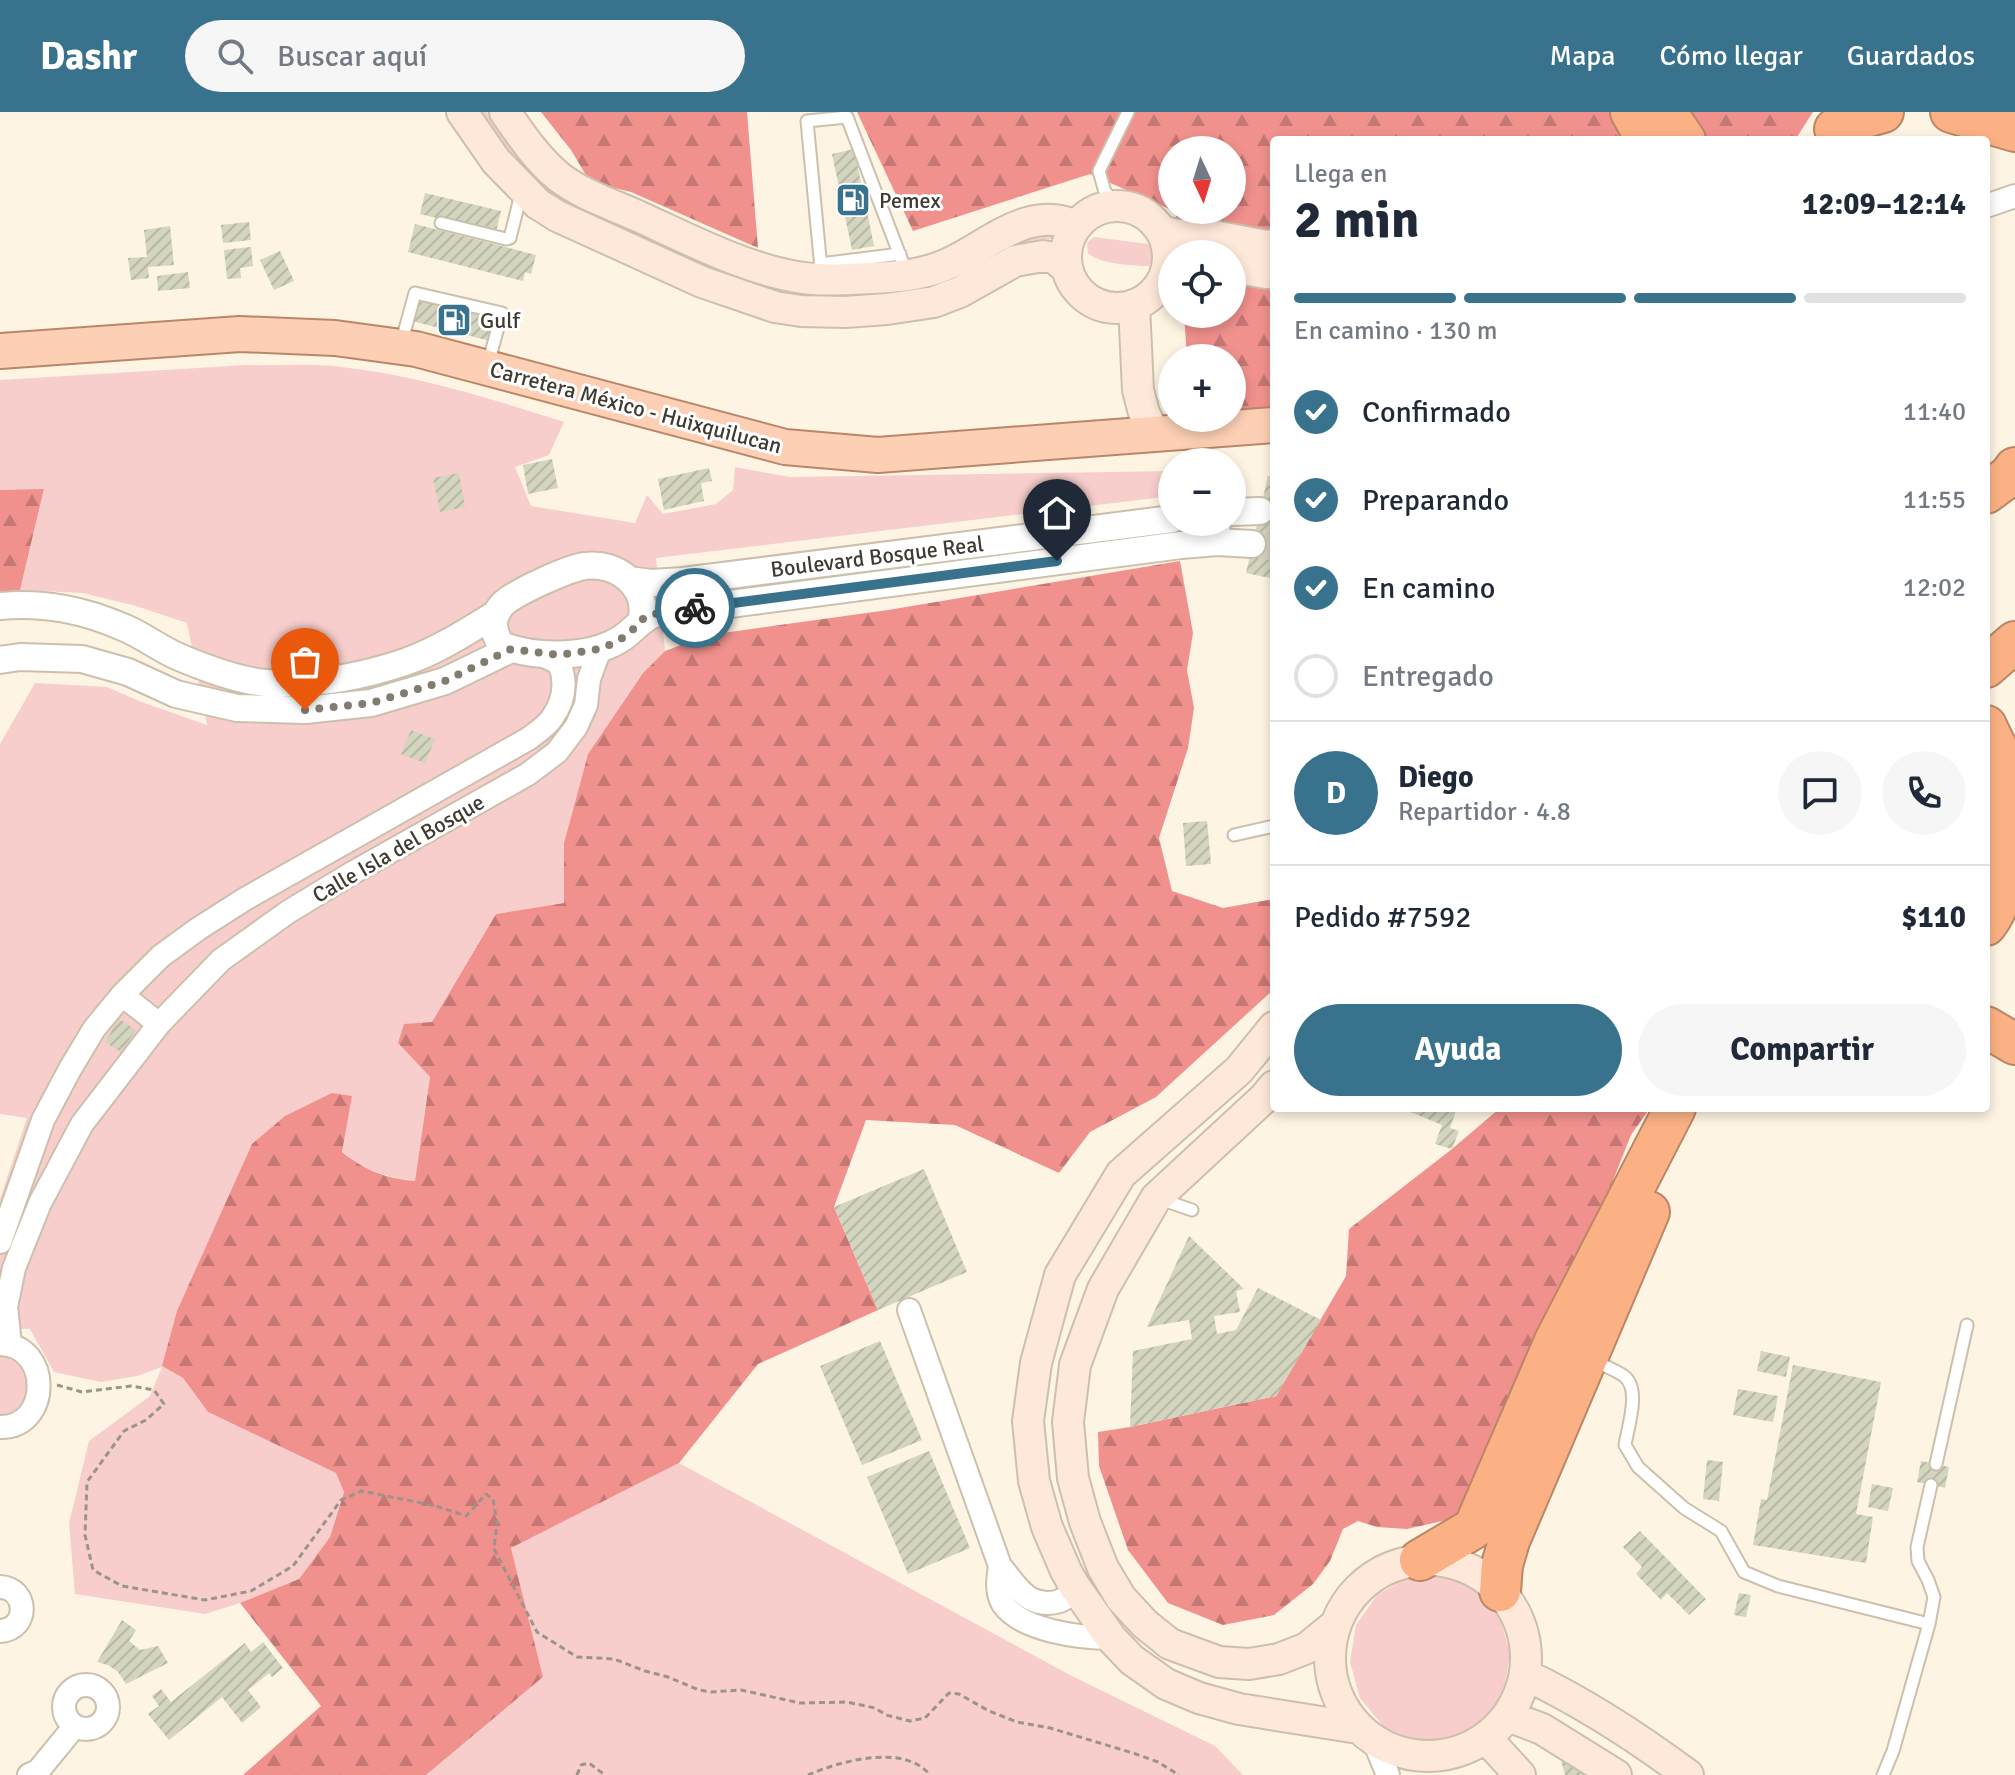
<!DOCTYPE html>
<html lang="es">
<head>
<meta charset="utf-8">
<style>
	:root { --surface:#fff; --page:#f6f6f7; --text:#1f2937; --muted:#747a83; --line:#e0e1e3; --accent:#39728c }
	body { margin:0; font-family:Signika,sans-serif; background:var(--page); color:var(--text); height:100vh; display:flex; flex-direction:column; font-size:30px; white-space:nowrap }
	* { box-sizing:border-box; margin:0 }
	p { font-size:26px; color:var(--muted) }
	.icon { flex:none; width:44px; height:44px; fill:none; stroke:currentColor; stroke-width:2; stroke-linecap:round; stroke-linejoin:round }
	.map { position:relative; flex:1; overflow:hidden }
	.side { position:absolute; left:1270px; top:24px; width:720px; height:976px; display:flex; flex-direction:column; background:var(--surface); border-radius:8px; box-shadow:0 4px 12px #0003 }
	.side>* { flex:none }
	.needle { width:52px; rotate:176deg }
	.tools { position:absolute; left:1158px; top:24px; display:grid; gap:16px }
	.tools a { display:grid; place-items:center; width:88px; height:88px; border-radius:50%; background:var(--surface); box-shadow:0 4px 12px #0003; font-size:40px }
	.pin { position:absolute; display:grid; place-items:center; width:68px; height:68px; color:#fff; margin:-82px -34px; border-radius:50% 50% 50% 0; rotate:-45deg; box-shadow:0 0 8px #0007 }
	.pin .icon { rotate:45deg }
	.courier { position:absolute; display:grid; place-items:center; width:80px; height:80px; margin:-40px; border:6px solid #39728c; border-radius:50%; background:#fff; color:#222; box-shadow:0 2px 10px #0007 }
	.headline em { font-style:normal; font-weight:800 }
	.headline div { display:flex; flex-direction:column-reverse }
	.headline { display:flex; align-items:center; justify-content:space-between; height:136px; padding:0 24px }
	h1 { font-size:52px; font-weight:800; line-height:60px }
	.bar { display:grid; grid-template-columns:repeat(4,1fr); gap:12px 8px; align-content:center; height:96px; padding:0 24px }
	.bar i { height:10px; border-radius:6px; background:var(--line) }
	.bar .on { background:var(--accent) }
	.bar p { grid-column:span 4 }
	.line { display:flex; align-items:center; gap:20px; padding:0 24px; border-top:2px solid var(--line) }
	.line div { flex:1 }
	.round { display:grid; place-items:center; flex:none; width:84px; height:84px; border-radius:42px; background:var(--page) }
	ol { padding:0 24px; list-style:none }
	li { display:flex; align-items:center; gap:24px; height:88px }
	li p { margin-inline-start:auto }
	li .icon { padding:8px; border-radius:50%; background:var(--accent); color:#fff; stroke-width:4 }
	li:last-child { color:var(--muted) }
	li i { width:44px; height:44px; border:4px solid var(--line); border-radius:50% }
	.action { display:flex; gap:16px; margin-top:auto; padding:16px 24px }
	.action a { flex:1; height:92px; border-radius:48px; background:var(--accent); color:#fff; font-size:32px; font-weight:800; line-height:92px; text-align:center }
	.action a+a { background:var(--page); color:var(--text) }
	header { display:flex; align-items:center; gap:48px; box-sizing:border-box; height:112px; padding:0 40px; background:var(--accent); color:#fff }
	header strong { font-size:38px }
	nav { display:flex; gap:44px; margin-inline-start:auto; font-size:28px }
	.search { width:560px; height:72px; background:var(--page); display:flex; align-items:center; gap:20px; box-sizing:border-box; padding:0 28px; border-radius:44px; color:var(--muted); font-size:30px }
	.map>svg:first-child { display:block }
	.grass { fill:#f7cecb }
	.forest { fill:url(#forest-firs); fill-rule:evenodd }
	.building { fill:url(#building-hatch) }
	.lines { fill:none; stroke-linecap:round; stroke-linejoin:round }
	.tertiary-tunnel { stroke:#d7cfc0; stroke-width:26; stroke-dasharray:26 13; stroke-linecap:butt }
	.service-casing { stroke:#ccc0ac; stroke-width:15 }
	.minor-casing { stroke:#ccc0ac; stroke-width:26 }
	.tertiary-casing { stroke:#ccc0ac; stroke-width:30 }
	.secondary-casing { stroke:#ccc0ac; stroke-width:34 }
	.primary-casing { stroke:#b98767; stroke-width:38 }
	.motorway-casing { stroke:#b98767; stroke-width:44 }
	.path { stroke:#9b9488; stroke-width:3; stroke-dasharray:6 4; stroke-linecap:butt }
	.service { stroke:#fff; stroke-width:11 }
	.minor { stroke:#fff; stroke-width:22 }
	.tertiary { stroke:#fff; stroke-width:26 }
	.secondary { stroke:#fee8da; stroke-width:30 }
	.primary { stroke:#fdd0b5; stroke-width:34 }
	.motorway { stroke:#fbb184; stroke-width:40 }
	.done { stroke:#827b70; stroke-width:8; stroke-dasharray:0 14.4 }
	.route { stroke:#39728c; stroke-width:10 }
	.labels { text-anchor:middle; stroke-width:6; stroke-linejoin:round; paint-order:stroke }
	.poi-label { font-size:22px; fill:#3f3a32; stroke:#fff; text-anchor:start }
	.street-label { font-size:22px; fill:#3f3a32; stroke:#fff }
</style>
</head>
<body>
<header>
<strong>Dashr</strong>
<div class="search"><svg class="icon" aria-label="search" viewBox="0 0 24 24"><circle cx="10" cy="10" r="6"/><path d="M15 15l6 6"/></svg>Buscar aquí</div>
<nav><a>Mapa</a><a>Cómo llegar</a><a>Guardados</a></nav>
</header>
<div class="map">
<svg width="2015" height="1663" viewBox="0 0 2015 1663">
	<defs>
		<pattern id="forest-firs" width="22" height="20" patternUnits="userSpaceOnUse" patternTransform="scale(2)"><rect width="22" height="20" fill="#f1918d"/><path d="M5 1l3.5 6h-7zM16 11l3.5 6h-7z" fill="#c57774"/></pattern>
		<pattern id="building-hatch" width="6" height="6" patternUnits="userSpaceOnUse" patternTransform="scale(2)"><rect width="6" height="6" fill="#d3d5bf"/><path d="M-1 1l2-2M0 6l6-6M5 7l2-2" fill="none" stroke="#b6b8a5"/></pattern>
	</defs>
	<rect width="100%" height="100%" fill="#fdf4e3"/>
	<!-- grass -->
	<path class="grass" d="M 478,0 L 487,0 L 509,32 L 534,59 L 659,126 L 659,133 L 656,136 L 562,90 L 544,79 L 503,37 Z
		M 1061,120 L 1059,128 C 1012,120 977,162 935,174 C 897,186 814,189 776,179 C 752,173 729,164 706,156 L 704,151 L 709,149 L 803,177 L 1009,127 Z
		M 1094,125 L 1148,132 L 1155,138 L 1155,147 L 1149,154 C 1133,154 1099,152 1088,141 L 1087,131 Z
		M 247,253 C 278,254 310,251 341,255 C 417,263 491,287 564,310 L 549,343 L 515,355 L 531,394 L 635,411 L 647,383 L 663,402 L 716,392 L 733,378 L 735,355 L 790,365 L 1172,359 L 1172,384 L 656,446 L 665,539 L 643,561 L 588,642 L 564,731 L 564,791 L 496,802 L 432,910 L 404,913 L 398,931 L 430,965 L 415,1069 C 382,1064 368,1060 342,1039 L 352,984 L 162,1254 L 183,1266 L 208,1300 L 336,1361 L 344,1379 L 330,1425 L 299,1467 L 240,1491 L 205,1502 L 75,1482 L 69,1411 L 89,1329 L 150,1284 L 162,1255 L 137,1264 L 101,1270 L 54,1260 L 30,1217 L 0,1216 L 0,1087 L 27,1006 L 0,1002 L 0,632 L 35,571 L 107,575 L 139,589 L 207,613 L 187,511 L 136,494 L 83,481 L 20,478 L 44,378 L 0,378 L 0,268 Z
		M 0,1244 C 38,1250 39,1299 0,1305 Z
		M 679,1351 L 1070,1563 L 1215,1634 L 1243,1663 L 426,1663 L 543,1565 L 511,1436 Z
		M 1443,1463 L 1476,1477 L 1500,1505 L 1510,1542 L 1504,1579 L 1484,1609 L 1453,1627 L 1417,1629 L 1384,1615 L 1360,1586 L 1350,1550 L 1356,1513 L 1377,1483 L 1408,1465 Z"/>
	<!-- forest -->
	<path class="forest" d="M 541,0 L 747,0 L 758,136 L 631,80 L 590,70 L 571,38 Z
		M 857,0 L 1813,0 L 1795,28 L 1274,28 L 1274,298 L 1232,302 L 1232,246 L 1187,246 L 1184,202 L 1232,202 L 1232,142 L 1179,142 L 1176,100 L 1090,62 L 913,119 ZM 1172,38 L 1232,38 L 1232,98 L 1172,98 Z
		M 44,377 L 20,478 L 0,480 L 0,378 Z
		M 1180,449 L 1193,521 L 1187,558 L 1194,596 L 1188,636 L 1159,726 L 1172,779 L 1223,796 L 1274,787 L 1274,875 L 1272,879 L 1156,985 L 1090,1020 L 1059,1061 L 955,1013 L 866,1008 L 834,1095 L 878,1198 L 758,1252 L 679,1351 L 511,1436 L 543,1565 L 426,1663 L 243,1663 L 321,1594 L 240,1491 L 299,1467 L 330,1425 L 344,1380 L 336,1361 L 208,1300 L 183,1266 L 162,1254 L 177,1199 L 252,1032 L 285,1004 L 332,981 L 352,984 L 342,1040 C 367,1059 384,1066 415,1069 L 430,965 L 398,931 L 404,912 L 432,910 L 496,802 L 564,791 L 564,731 L 588,642 L 643,561 L 665,539 L 708,523 L 888,498 Z
		M 1500,996 L 1650,996 L 1631,1023 L 1557,1209 L 1460,1405 L 1407,1417 L 1377,1415 L 1358,1409 L 1343,1417 L 1330,1449 L 1313,1472 L 1274,1503 L 1223,1513 L 1168,1491 L 1128,1438 L 1099,1354 L 1098,1320 L 1130,1315 L 1276,1284 L 1346,1164 L 1349,1117 L 1452,1037 Z"/>
	<!-- building -->
	<path class="building" d="M 854,37 L 874,134 L 852,138 L 832,42 Z
		M 425,81 L 501,99 L 496,120 L 420,102 Z
		M 249,110 L 251,128 L 223,131 L 221,113 Z
		M 415,112 L 536,143 L 531,162 L 525,160 L 523,169 L 408,140 Z
		M 170,114 L 174,153 L 148,155 L 149,166 L 131,168 L 128,146 L 147,145 L 144,118 Z
		M 251,135 L 253,154 L 240,156 L 241,166 L 227,167 L 224,138 Z
		M 280,139 L 294,169 L 274,178 L 260,148 Z
		M 188,160 L 190,176 L 158,179 L 157,164 Z
		M 418,187 L 496,207 L 490,229 L 412,209 Z
		M 552,347 L 558,376 L 528,382 L 523,353 Z
		M 709,356 L 712,369 L 701,371 L 704,389 L 664,398 L 658,367 Z
		M 459,361 L 465,395 L 440,400 L 433,366 Z
		M 1268,364 L 1274,365 L 1274,467 L 1246,461 Z
		M 411,618 L 435,627 L 425,651 L 401,642 Z
		M 1207,709 L 1211,752 L 1186,754 L 1183,711 Z
		M 119,907 L 136,918 L 121,940 L 105,930 Z
		M 1401,996 L 1457,996 L 1450,1016 L 1459,1019 L 1452,1037 L 1435,1032 L 1442,1013 Z
		M 924,1057 L 967,1160 L 878,1198 L 834,1095 Z
		M 1189,1124 L 1244,1177 L 1236,1179 L 1240,1200 L 1214,1204 L 1217,1222 L 1236,1218 L 1258,1176 L 1321,1208 L 1276,1284 L 1130,1315 L 1133,1239 L 1192,1227 L 1189,1208 L 1147,1215 Z
		M 880,1229 L 922,1328 L 862,1353 L 820,1254 Z
		M 1761,1239 L 1790,1245 L 1786,1265 L 1757,1259 Z
		M 1793,1253 L 1881,1270 L 1856,1402 L 1873,1405 L 1866,1451 L 1753,1433 L 1761,1387 L 1767,1388 Z
		M 1738,1277 L 1778,1284 L 1773,1310 L 1733,1303 Z
		M 929,1339 L 970,1436 L 908,1462 L 867,1365 Z
		M 1707,1348 L 1723,1350 L 1719,1389 L 1703,1387 Z
		M 1921,1349 L 1949,1355 L 1945,1376 L 1917,1370 Z
		M 1872,1372 L 1893,1376 L 1888,1399 L 1868,1395 Z
		M 1640,1419 L 1706,1487 L 1689,1503 L 1667,1481 L 1661,1488 L 1636,1462 L 1642,1455 L 1623,1435 Z
		M 1739,1481 L 1751,1483 L 1746,1505 L 1734,1503 Z
		M 122,1508 L 136,1518 L 129,1529 L 140,1538 L 158,1534 L 168,1551 L 126,1572 L 118,1560 L 108,1553 L 97,1550 Z
		M 263,1530 L 283,1556 L 272,1565 L 269,1561 L 248,1578 L 261,1595 L 242,1611 L 222,1585 L 169,1628 L 148,1602 L 159,1594 L 152,1584 L 161,1577 L 171,1590 L 245,1531 L 251,1540 Z
		M 1560,1645 L 1585,1663 L 1565,1663 Z"/>
	<g class="lines">
		<!-- tertiary-tunnel -->
		<path class="tertiary-tunnel" d="M 1252,432 L 1274,436"/>
		<!-- service casing -->
		<g class="service-casing">
			<path id="service" d="M 1120,94 L 1105,80 L 1099,59 L 1128,0
				M 441,111 L 506,127 L 510,126 L 521,82
				M 820,152 L 900,142
				M 822,167 L 807,9 L 847,5 L 907,162
				M 401,232 L 415,181 L 502,201 L 488,252
				M 1234,723 L 1274,714
				M 1160,1087 L 1192,1098
				M 1595,1249 C 1604,1254 1616,1258 1624,1264 C 1641,1277 1628,1314 1625,1333 L 1638,1355 L 1684,1396 L 1721,1419 L 1744,1460 L 1778,1474 L 1929,1512
				M 1936,1352 L 1967,1213
				M 1883,1663 L 1893,1639 L 1929,1512 L 1934,1485 L 1928,1468 L 1918,1449 L 1917,1435 L 1931,1373"/>
		</g>
		<!-- minor casing -->
		<g class="minor-casing">
			<path id="minor" d="M 1986,94 L 2015,84
				M 1217,430 L 1219,410
				M 122,883 L 159,912
				M 0,1130 L 43,1008 L 70,957 L 94,917 L 122,883 L 161,844 L 198,817 L 245,787 L 528,627 C 536,621 547,614 552,606 C 564,589 567,570 559,551 L 538,541
				M 909,1198 L 1000,1454 C 1009,1464 1019,1481 1031,1487 C 1047,1495 1067,1491 1075,1475
				M 0,1232 C 52,1233 51,1316 0,1315
				M 10,1232 L 6,1195 L 14,1156 L 40,1091 L 82,1012 L 159,912 L 221,848 L 288,800 L 354,760 L 528,662 L 557,640 L 576,615 L 586,593 L 589,567 L 600,537
				M 1000,1454 C 998,1467 996,1480 1003,1492 C 1022,1519 1081,1526 1111,1526
				M 0,1475 C 28,1476 30,1517 0,1519
				M64 1595a22 22 0 1 1 44 0a22 22 0 1 1-44 0Z
				M 1374,1629 L 1388,1663
				M 29,1663 L 38,1659 L 74,1615"/>
		</g>
		<!-- tertiary casing -->
		<g class="tertiary-casing">
			<path id="tertiary" d="M 1232,400 L 1260,399
				M 629,468 L 651,471 L 683,469 L 1172,407
				M 0,494 C 45,490 84,498 125,516 C 144,524 160,537 179,545 C 205,556 239,569 267,571 C 313,573 361,565 405,550 C 437,539 468,519 497,501
				M 641,508 C 650,476 617,449 585,454 C 569,456 513,481 502,493 C 490,506 493,520 501,533 C 535,546 587,547 619,528 C 634,519 637,510 654,502 L 1181,433 L 1217,430 L 1252,432
				M 0,548 L 20,545 L 82,547 L 128,560 L 176,582 L 237,596 L 305,598 L 371,591 L 445,569 L 511,537"/>
		</g>
		<!-- secondary casing -->
		<g class="secondary-casing">
			<path id="secondary" d="M 462,0 L 496,49 L 538,92 L 557,104 L 702,170 L 775,195 L 801,199 L 845,200 L 887,197 L 934,190 L 960,180 L 1015,149 L 1043,144 L 1055,146 L 1065,155
				M 505,0 C 521,23 537,47 559,65 C 582,83 614,93 640,105 C 690,128 750,159 804,166 C 826,169 849,167 871,166 C 891,165 912,164 931,158 C 979,145 1023,89 1076,114
				M1066 145a51 51 0 1 1 102 0a51 51 0 1 1-102 0Z
				M 1161,119 L 1177,123 L 1203,122 L 1266,134 L 1274,133
				M 1232,155 L 1266,161 L 1274,160
				M 1134,193 L 1138,278 L 1144,301 L 1155,323
				M 1274,915 L 1239,958 L 1121,1062 L 1060,1163 L 1036,1251 L 1028,1309 L 1034,1369 L 1047,1415 L 1066,1459 L 1075,1475 L 1111,1526 L 1132,1548 L 1166,1572 L 1199,1586 L 1239,1597 L 1358,1616
				M 1274,974 L 1264,986 L 1156,1086 L 1103,1177 L 1075,1253 L 1068,1310 L 1073,1366 L 1085,1410 L 1103,1456 L 1121,1486 L 1145,1512 L 1170,1532 L 1219,1550 L 1249,1552 L 1279,1547 L 1307,1536 L 1334,1514
				M1330 1546a98 98 0 1 1 196 0a98 98 0 1 1-196 0Z
				M 1526,1563 C 1583,1590 1637,1625 1688,1663
				M 1508,1604 L 1542,1617 L 1616,1663
				M 1486,1626 L 1520,1663"/>
		</g>
		<!-- primary casing -->
		<g class="primary-casing">
			<path id="primary" d="M 0,239 L 240,222 L 335,226 L 416,237 L 785,335 L 878,343 L 1274,313"/>
		</g>
		<!-- motorway casing -->
		<g class="motorway-casing">
			<path id="motorway" d="M 1631,0 L 1647,28
				M 1666,0 L 1685,28
				M 1951,0 L 2015,19
				M 1835,17 L 1862,6 L 1883,0
				M 1986,381 L 2009,364 L 2015,356
				M 1986,555 L 2015,530
				M 1986,614 L 2015,674
				M 1986,813 C 2015,776 2001,726 1993,684
				M 1986,915 L 2015,932
				M 1420,1448 L 1474,1416 L 1555,1229 L 1675,996
				M 1500,1479 L 1502,1453 L 1509,1429 L 1649,1100"/>
		</g>
		<!-- path -->
		<path class="path" d="M 57,1273 L 82,1280 L 131,1274 L 154,1278 L 164,1292 L 146,1308 L 124,1319 L 87,1370 L 85,1423 L 93,1458 L 122,1474 L 205,1488 L 251,1479 L 293,1454 L 341,1388 L 362,1379 L 436,1394 L 466,1404 L 486,1382 L 493,1387 L 497,1411 L 494,1437 L 537,1520 L 577,1545 L 614,1547 L 645,1559 L 668,1565 L 699,1578 L 711,1580 L 741,1578 L 800,1591 L 847,1590 L 875,1596 L 886,1603 L 910,1609 L 925,1606 L 949,1581 L 959,1582 L 989,1599 L 1017,1610 L 1050,1616 L 1133,1641 L 1158,1650 L 1179,1663
			M 577,1663 L 581,1653 L 589,1651 L 605,1663
			M 808,1663 C 840,1649 904,1631 930,1663"/>
		<!-- service -->
		<use href="#service" class="service"/>
		<!-- minor -->
		<use href="#minor" class="minor"/>
		<!-- tertiary -->
		<use href="#tertiary" class="tertiary"/>
		<!-- secondary -->
		<use href="#secondary" class="secondary"/>
		<!-- primary -->
		<use href="#primary" class="primary"/>
		<!-- motorway -->
		<use href="#motorway" class="motorway"/>
	</g>
	<g class="lines">
		<!-- done -->
		<path class="done" d="M 305,598 L 371,591 L 445,569 L 511,537 L 558,543 L 600,537 L 616,530 L 630,521 L 641,508 L 654,502 L 695,496"/>
		<!-- route -->
		<path class="route" d="M 695,496 L 1057,449"/>
	</g>
	<!-- icons -->
	<defs>
		<g id="fuel-square" transform="scale(1.8)"><rect x="-9" y="-9" width="18" height="18" rx="4" fill="#39728c" stroke="#fff"/><path d="M-5.5-6h7V0h2V4h1.3V-2.5L3-4.5l.8-.8L6-3V5H2.5V1h-1V6h-7ZM-4.2-4.7v3.2H.2V-4.7Z" fill="#fff"/></g>
	</defs>
	<g fill-rule="evenodd">
		<use href="#fuel-square" x="853" y="88"/>
		<use href="#fuel-square" x="454" y="208"/>
	</g>
	<g class="labels">
		<!-- poi labels -->
		<g class="poi-label">
			<text x="879" y="96">Pemex</text>
			<text x="480" y="216">Gulf</text>
		</g>
		<!-- street labels -->
		<g class="street-label">
			<text transform="translate(636 295) rotate(15)" y="8">Carretera México - Huixquilucan</text>
			<text transform="translate(877 444) rotate(-7)" y="8">Boulevard Bosque Real</text>
			<text transform="translate(398 736) rotate(-30)" y="8">Calle Isla del Bosque</text>
		</g>
	</g>
</svg>
<div class="tools">
<a><svg class="needle" viewBox="-14 -14 28 28"><path d="M0-13l5 13h-10z" fill="#e53935"/><path d="M0 13l5-13h-10z" fill="#747a83"/></svg></a>
<a><svg class="icon" aria-label="locate" viewBox="0 0 24 24"><circle cx="12" cy="12" r="6"/><path d="M12 2v4M12 18v4M2 12h4M18 12h4"/></svg></a>
<a>+</a>
<a>−</a>
</div>
<div class="pin" style="left:305px;top:598px;background:#ea580c"><svg class="icon" aria-label="bag" viewBox="0 0 24 24"><path d="M5 8h14l-1 12H6zM9 8a3 3 0 0 1 6 0"/></svg></div>
<div class="pin" style="left:1057px;top:449px;background:#1f2937"><svg class="icon" aria-label="home" viewBox="0 0 24 24"><path d="M3 11l9-7 9 7M6 9v11h12V9"/></svg></div>
<div class="courier" style="left:695px;top:496px"><svg class="icon" aria-label="bike" viewBox="0 0 24 24"><circle cx="6" cy="16" r="4"/><circle cx="18" cy="16" r="4"/><path d="M6 16l4-8h5l3 8M10 8l3 8H6M13 5h3"/></svg></div>
<section class="side">
<div class="headline"><div><h1>2 min</h1><p>Llega en</p></div><em>12:09–12:14</em></div>
<div class="bar"><i class="on"></i><i class="on"></i><i class="on"></i><i></i><p>En camino · 130 m</p></div>
<ol>
<li><svg class="icon" aria-label="check" viewBox="0 0 24 24"><path d="M5 12l5 5 9-10"/></svg>Confirmado<p>11:40</p></li>
<li><svg class="icon" aria-label="check" viewBox="0 0 24 24"><path d="M5 12l5 5 9-10"/></svg>Preparando<p>11:55</p></li>
<li><svg class="icon" aria-label="check" viewBox="0 0 24 24"><path d="M5 12l5 5 9-10"/></svg>En camino<p>12:02</p></li>
<li><i></i>Entregado</li>
</ol>
<div class="line" style="height:144px"><b class="round" style="background:var(--accent);color:#fff">D</b><div><b>Diego</b><p>Repartidor · 4.8</p></div><a class="round"><svg class="icon" aria-label="chat" viewBox="0 0 24 24"><path d="M4 5h16v11H9l-5 4z"/></svg></a><a class="round"><svg class="icon" aria-label="phone" viewBox="0 0 24 24"><path d="M5 4h4l2 5-3 2q2 4 5 5l2-3 5 2v4C11 20 4 13 5 4z"/></svg></a></div>
<div class="line" style="height:104px"><div>Pedido #7592</div><b>$110</b></div>
<div class="action"><a>Ayuda</a><a>Compartir</a></div>
</section>
</div>
</body>
</html>
